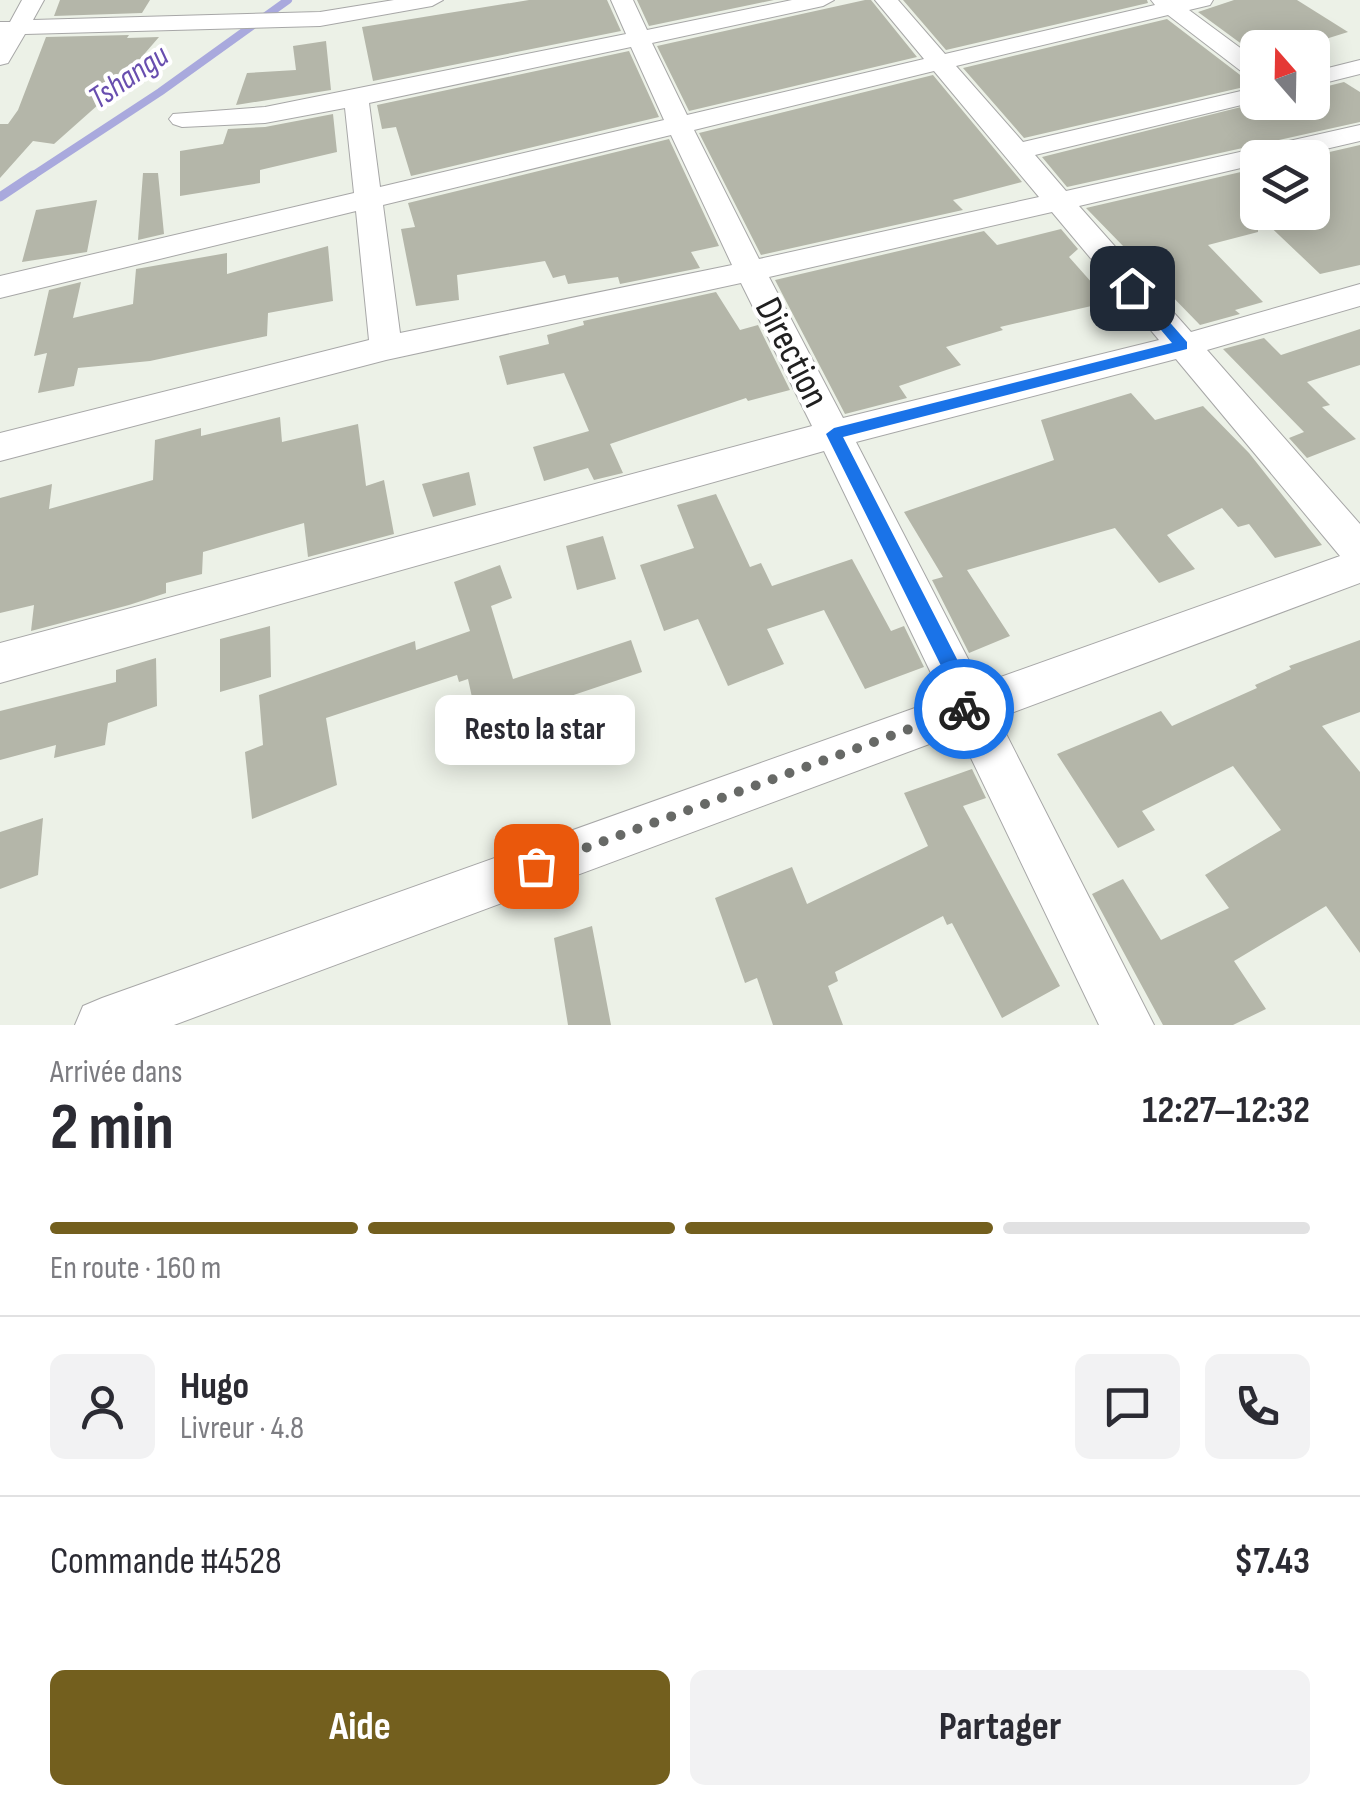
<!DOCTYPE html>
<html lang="fr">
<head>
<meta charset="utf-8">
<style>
	:root { --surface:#fff; --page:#f2f2f3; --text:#2b2b33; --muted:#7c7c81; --line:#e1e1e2; --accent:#735f1e }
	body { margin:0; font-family:"Sofia Sans Condensed",sans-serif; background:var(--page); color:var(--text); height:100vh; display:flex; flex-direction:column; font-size:38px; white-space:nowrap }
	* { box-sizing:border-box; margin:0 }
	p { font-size:32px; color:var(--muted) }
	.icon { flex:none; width:55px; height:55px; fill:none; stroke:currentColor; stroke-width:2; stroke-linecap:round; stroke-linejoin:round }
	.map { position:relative; height:1025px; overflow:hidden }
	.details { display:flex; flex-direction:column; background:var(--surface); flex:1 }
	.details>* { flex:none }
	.needle { width:65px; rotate:340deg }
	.fabs { position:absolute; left:1240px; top:30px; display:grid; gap:20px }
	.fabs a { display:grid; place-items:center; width:90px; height:90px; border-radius:15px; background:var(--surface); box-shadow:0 5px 25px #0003; font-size:50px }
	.pin { position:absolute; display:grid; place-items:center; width:85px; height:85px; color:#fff; margin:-42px; border-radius:20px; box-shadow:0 5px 15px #0006 }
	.courier { position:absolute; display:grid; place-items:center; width:100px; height:100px; margin:-50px; border:8px solid #1a73e8; border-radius:50%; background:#fff; color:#222; box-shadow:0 2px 12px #0007 }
	.bubble { position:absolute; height:70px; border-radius:15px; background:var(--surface); box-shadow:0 5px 25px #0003; font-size:32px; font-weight:700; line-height:70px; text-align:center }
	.head em { font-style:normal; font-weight:700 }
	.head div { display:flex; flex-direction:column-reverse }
	.head { display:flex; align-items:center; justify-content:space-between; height:170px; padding:0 50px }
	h1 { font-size:65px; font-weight:700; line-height:75px }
	.bar { display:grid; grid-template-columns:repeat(4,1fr); gap:15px 10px; align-content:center; height:120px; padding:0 50px }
	.bar i { height:12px; border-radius:8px; background:var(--line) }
	.bar .on { background:var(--accent) }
	.bar p { grid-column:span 4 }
	.line { display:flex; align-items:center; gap:25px; padding:0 50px; border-top:2px solid var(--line) }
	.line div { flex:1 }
	.round { display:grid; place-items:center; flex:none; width:105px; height:105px; border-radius:15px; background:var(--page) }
	.button { display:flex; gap:20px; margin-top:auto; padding:20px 50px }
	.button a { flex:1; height:115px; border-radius:15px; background:var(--accent); color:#fff; font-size:40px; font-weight:700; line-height:115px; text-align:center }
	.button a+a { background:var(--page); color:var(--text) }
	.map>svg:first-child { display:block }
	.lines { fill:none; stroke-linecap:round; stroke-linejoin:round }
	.stream-far1 { stroke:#a9a9dd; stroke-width:8 }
	.stream { stroke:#a9a9dd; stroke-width:9 }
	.building { fill:#b4b6a9 }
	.minor-casing { stroke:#a7a7a7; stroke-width:2 }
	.minor { fill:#fff; fill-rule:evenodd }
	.route { fill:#1a73e8 }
	.done { stroke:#676966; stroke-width:10; stroke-dasharray:0 18 }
	.labels { text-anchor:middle; stroke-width:8; stroke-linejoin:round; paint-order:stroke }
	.far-water-label { font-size:32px; font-style:italic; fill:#684eaf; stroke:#fff }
	.street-label { font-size:38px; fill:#202020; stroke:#fff }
</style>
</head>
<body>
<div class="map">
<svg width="1360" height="1025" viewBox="0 0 1360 1025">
	<rect width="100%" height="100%" fill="#ecf1e7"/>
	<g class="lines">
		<!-- stream-far1 -->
		<path class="stream-far1" d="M 29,178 L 160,92 L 288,0"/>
		<!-- stream -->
		<path class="stream" d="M 0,197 L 33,175"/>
	</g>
	<!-- building -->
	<path class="building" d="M 60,0 L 150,0 L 142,13 L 54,16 Z
		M 529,0 L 607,0 L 621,31 L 373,81 L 362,27 Z
		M 637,0 L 774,0 L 649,26 Z
		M 865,0 L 871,0 L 917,57 L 689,111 L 657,46 Z
		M 903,0 L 1147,0 L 1148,3 L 946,50 Z
		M 1234,0 L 1297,0 L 1348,32 L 1297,48 L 1258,48 L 1258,56 L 1198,12 Z
		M 1167,19 L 1248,81 L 1257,84 L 1024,138 L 963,68 Z
		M 129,35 L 127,38 L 159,37 L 108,96 L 54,144 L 33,141 L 0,178 L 0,124 L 8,124 L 18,110 L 46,37 Z
		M 326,41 L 331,90 L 236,105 L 247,73 L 296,70 L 293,46 Z
		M 629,51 L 659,117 L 411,176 L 396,127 L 382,129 L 377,105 Z
		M 933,75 L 1022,182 L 953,200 L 963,210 L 761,255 L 699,133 Z
		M 1344,82 L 1360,92 L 1360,122 L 1067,187 L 1042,157 L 1261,102 L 1312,102 L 1312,90 Z
		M 333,114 L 337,152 L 260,170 L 260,183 L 180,196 L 180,151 L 223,144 L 228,129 L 265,127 Z
		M 669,139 L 719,246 L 691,252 L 700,268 L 620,284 L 618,277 L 568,284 L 565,275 L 553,278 L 545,261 L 457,275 L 459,300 L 416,306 L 401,229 L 415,227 L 408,203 Z
		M 1360,145 L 1360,265 L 1320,274 L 1258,215 L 1258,232 L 1208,245 L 1263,302 L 1235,310 L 1240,314 L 1200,325 L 1086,208 L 1258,168 L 1258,212 L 1312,212 L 1312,156 Z
		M 143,173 L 158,173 L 164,234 L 138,240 Z
		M 97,200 L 87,252 L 22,262 L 36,210 Z
		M 1061,229 L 1078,249 L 1069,257 L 1109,302 L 1000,327 L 1003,330 L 946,347 L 961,365 L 899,386 L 907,398 L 845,414 L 775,280 L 984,231 L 997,245 Z
		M 328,246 L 333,301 L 268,313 L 267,336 L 150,361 L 78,368 L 74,386 L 38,393 L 47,353 L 34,356 L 49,290 L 81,282 L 73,318 L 133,304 L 136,269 L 227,253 L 227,274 Z
		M 716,292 L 740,330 L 758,325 L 790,390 L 748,401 L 746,398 L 610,444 L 623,473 L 594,480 L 588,468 L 544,481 L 533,447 L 589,431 L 564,373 L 507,385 L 499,356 L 549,344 L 547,335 L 584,325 L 583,321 Z
		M 1360,329 L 1360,365 L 1307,382 L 1330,405 L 1322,407 L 1356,439 L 1307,458 L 1289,438 L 1304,432 L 1223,349 L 1264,338 L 1281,355 Z
		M 1131,393 L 1155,420 L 1203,406 L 1249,453 L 1322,545 L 1275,558 L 1249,524 L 1238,527 L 1222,508 L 1167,535 L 1195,569 L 1159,583 L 1115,528 L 967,570 L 1010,636 L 969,653 L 932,580 L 943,577 L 904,512 L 1054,460 L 1041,420 Z
		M 280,417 L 282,442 L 358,424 L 366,486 L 384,480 L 394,534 L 308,557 L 304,523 L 203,552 L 202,574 L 166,583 L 166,593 L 129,605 L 31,631 L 34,605 L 0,613 L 0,498 L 52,484 L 49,509 L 153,480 L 155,440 L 201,428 L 201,436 Z
		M 469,472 L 476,505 L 433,517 L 422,484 Z
		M 716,494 L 750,567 L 761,563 L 772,586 L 852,559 L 891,631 L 904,626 L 924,667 L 865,689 L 824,610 L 767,629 L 784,664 L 728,686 L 698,619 L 664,631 L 640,565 L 694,548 L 677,505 Z
		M 603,536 L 616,579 L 577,590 L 566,546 Z
		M 500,565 L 512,598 L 491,606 L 513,679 L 631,640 L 642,672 L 535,708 L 536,715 L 480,734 L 468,679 L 459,682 L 457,675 L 326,718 L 337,785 L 252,819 L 245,752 L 263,745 L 259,695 L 415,641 L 416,650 L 470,631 L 454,582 Z
		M 270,626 L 271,677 L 220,692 L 220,639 Z
		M 1360,640 L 1360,712 L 1322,726 L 1360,772 L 1360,953 L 1326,906 L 1234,961 L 1266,1009 L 1233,1025 L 1163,1025 L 1092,894 L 1123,879 L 1161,940 L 1229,908 L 1205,875 L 1281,830 L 1233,766 L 1142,811 L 1155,830 L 1118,848 L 1057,754 L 1161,711 L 1172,726 L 1257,688 L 1255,685 L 1291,669 L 1289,666 Z
		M 156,658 L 157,706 L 108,723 L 105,745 L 54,758 L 56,745 L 0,760 L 0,711 L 116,682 L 116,670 Z
		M 972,769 L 986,798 L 963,806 L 1060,986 L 1002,1018 L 952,923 L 947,925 L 943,916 L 835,972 L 838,981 L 828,986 L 843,1025 L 773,1025 L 757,978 L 745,983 L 715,898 L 792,867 L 807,904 L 928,846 L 904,793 Z
		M 43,818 L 38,875 L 0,889 L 0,832 Z
		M 592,926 L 611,1025 L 568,1025 L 554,938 Z"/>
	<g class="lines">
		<!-- minor casing -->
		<g class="minor-casing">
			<path id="minor" d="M 22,0 L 44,0 L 33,20 L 320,12 L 394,0 L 443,0 L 432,6 L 320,26 L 25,34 L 8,63 L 0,65 L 0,22 L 10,22 Z
				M 611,0 L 633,0 L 647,30 L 792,0 L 834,0 L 823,6 L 652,43 L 687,115 L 924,59 L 875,0 L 898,0 L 945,54 L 1155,5 L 1151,0 L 1213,0 L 1210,5 L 1189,10 L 1258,61 L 1258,80 L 1250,78 L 1168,15 L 956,66 L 1023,142 L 1258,87 L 1258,101 L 1035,155 L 1066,191 L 1360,125 L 1360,141 L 1287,158 L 1258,158 L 1258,164 L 1079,206 L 1191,332 L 1360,284 L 1360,306 L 1207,350 L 1360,524 L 1360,583 L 998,718 L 1154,1025 L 1099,1025 L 959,733 L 174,1025 L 75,1025 L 83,1006 L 102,998 L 943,698 L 824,451 L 0,683 L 0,643 L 812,426 L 741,283 L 386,360 L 0,461 L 0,433 L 369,340 L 356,211 L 0,298 L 0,276 L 354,193 L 345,108 L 265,123 L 182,127 L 173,124 L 169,119 L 173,114 L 265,107 L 626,34 ZM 631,47 L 664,120 L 380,187 L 369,103 ZM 934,71 L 1039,197 L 759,259 L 694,130 ZM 671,135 L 732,265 L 400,333 L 383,205 ZM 1052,212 L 1159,340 L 843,418 L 769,277 ZM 1176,359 L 1340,556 L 981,684 L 856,442 Z
				M 1360,60 L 1360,74 L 1312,86 L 1312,72 Z"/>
		</g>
		<!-- minor -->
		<use href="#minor" class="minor"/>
	</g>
	<!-- route -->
	<path class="route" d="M 1128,285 L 1137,285 L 1187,342 L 1187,349 L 843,437 L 978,700 L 978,713 L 964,718 L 957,716 L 955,709 L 959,702 L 826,434 L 834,428 L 1172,343 L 1128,291 Z"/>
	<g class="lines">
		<!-- done -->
		<path class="done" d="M 536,866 L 964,709"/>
	</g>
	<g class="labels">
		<!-- far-water labels -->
		<g class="far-water-label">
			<text transform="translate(128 76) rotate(-34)" y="11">Tshangu</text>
		</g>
		<!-- street labels -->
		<g class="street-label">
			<text transform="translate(793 352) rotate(63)" y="13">Direction</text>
		</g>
	</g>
</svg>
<div class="fabs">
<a><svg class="needle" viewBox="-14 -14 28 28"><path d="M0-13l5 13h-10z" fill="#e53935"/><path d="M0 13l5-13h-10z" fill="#7c7c81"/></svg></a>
<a><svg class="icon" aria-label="layers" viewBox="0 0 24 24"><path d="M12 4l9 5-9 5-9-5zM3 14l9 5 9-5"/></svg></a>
</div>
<div class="pin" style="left:536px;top:866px;background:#ea580c"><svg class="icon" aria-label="bag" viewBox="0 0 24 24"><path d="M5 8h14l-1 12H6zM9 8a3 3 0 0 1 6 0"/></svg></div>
<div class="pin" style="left:1132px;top:288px;background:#1f2937"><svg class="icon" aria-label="home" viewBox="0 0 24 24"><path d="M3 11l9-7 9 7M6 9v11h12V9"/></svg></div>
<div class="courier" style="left:964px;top:709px"><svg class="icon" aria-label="bike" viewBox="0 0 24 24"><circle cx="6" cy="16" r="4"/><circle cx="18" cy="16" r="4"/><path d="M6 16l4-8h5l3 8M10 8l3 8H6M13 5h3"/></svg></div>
<div class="bubble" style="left:435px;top:695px;width:200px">Resto la star</div>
</div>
<section class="details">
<div class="head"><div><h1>2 min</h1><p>Arrivée dans</p></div><em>12:27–12:32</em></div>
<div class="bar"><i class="on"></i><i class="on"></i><i class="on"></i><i></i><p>En route · 160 m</p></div>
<div class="line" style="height:180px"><a class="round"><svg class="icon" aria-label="person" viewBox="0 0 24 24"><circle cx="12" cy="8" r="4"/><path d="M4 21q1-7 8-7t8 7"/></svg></a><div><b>Hugo</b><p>Livreur · 4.8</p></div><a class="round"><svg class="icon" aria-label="chat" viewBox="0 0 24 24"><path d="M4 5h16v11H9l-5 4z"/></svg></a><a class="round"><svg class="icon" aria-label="phone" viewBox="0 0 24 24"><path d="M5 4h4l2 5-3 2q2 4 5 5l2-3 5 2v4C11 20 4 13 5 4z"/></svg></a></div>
<div class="line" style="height:130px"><div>Commande #4528</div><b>$7.43</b></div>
<div class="button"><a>Aide</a><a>Partager</a></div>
</section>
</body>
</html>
